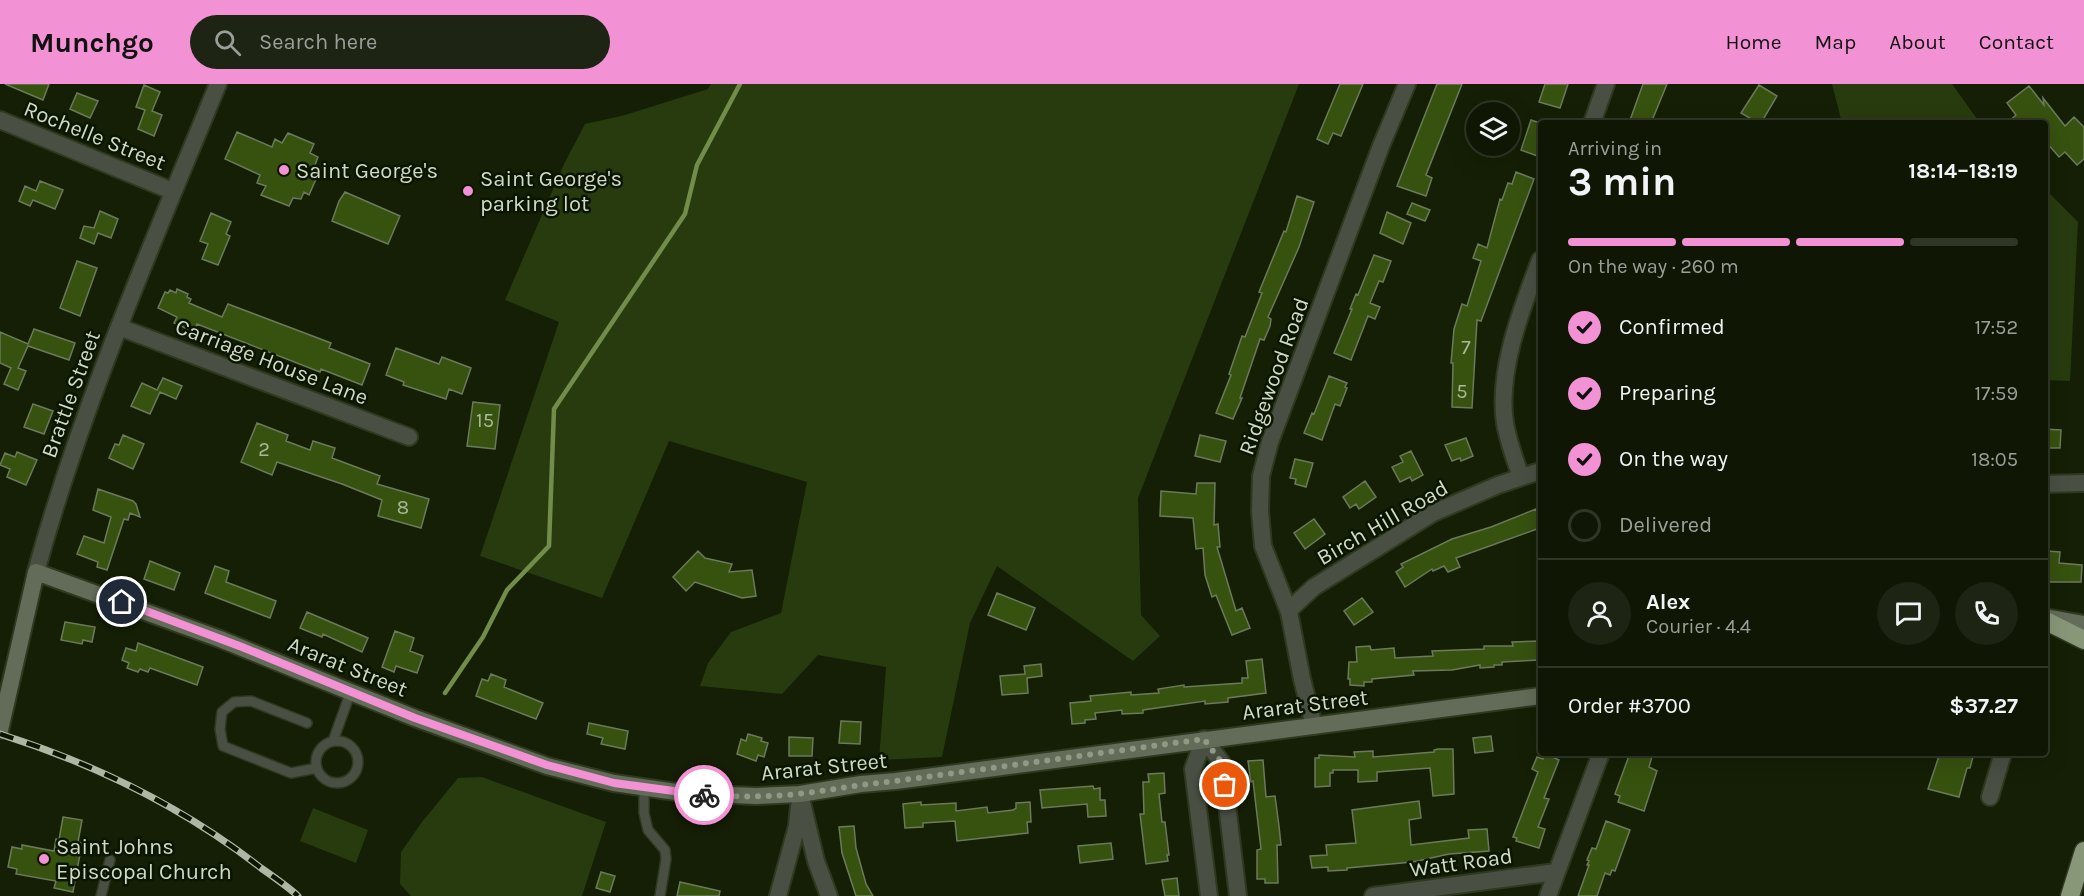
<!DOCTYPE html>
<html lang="en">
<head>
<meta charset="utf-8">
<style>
	:root { --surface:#0f1704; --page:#1d2413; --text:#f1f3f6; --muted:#9b9f9a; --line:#2f3626; --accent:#f391d5 }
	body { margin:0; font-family:Karla,sans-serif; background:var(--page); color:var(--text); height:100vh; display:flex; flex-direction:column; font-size:22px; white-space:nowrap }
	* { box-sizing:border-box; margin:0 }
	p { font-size:20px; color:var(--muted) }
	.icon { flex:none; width:33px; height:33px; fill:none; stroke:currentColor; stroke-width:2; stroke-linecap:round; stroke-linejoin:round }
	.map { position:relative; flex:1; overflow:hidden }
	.drawer { position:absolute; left:1538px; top:36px; width:510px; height:636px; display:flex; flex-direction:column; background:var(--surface); border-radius:6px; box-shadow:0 6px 24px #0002,0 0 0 2px var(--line) }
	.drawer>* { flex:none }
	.tools { position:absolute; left:1466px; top:18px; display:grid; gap:12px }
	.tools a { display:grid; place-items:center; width:54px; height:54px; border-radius:50%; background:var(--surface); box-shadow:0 6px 24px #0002,0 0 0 2px var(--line); font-size:30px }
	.pin { position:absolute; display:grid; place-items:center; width:51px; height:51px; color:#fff; margin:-26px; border:3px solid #fff; border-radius:50%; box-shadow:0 2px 6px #0007 }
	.courier { position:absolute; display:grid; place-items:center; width:60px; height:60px; margin:-30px; border:4px solid #f391d5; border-radius:50%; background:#fff; color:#222; box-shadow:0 2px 8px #0007 }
	.overview em { font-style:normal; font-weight:700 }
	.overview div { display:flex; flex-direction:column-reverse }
	.overview { display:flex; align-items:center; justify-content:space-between; height:102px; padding:0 30px }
	h1 { font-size:39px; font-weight:700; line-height:45px }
	.bar { display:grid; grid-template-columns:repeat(4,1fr); gap:9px 6px; align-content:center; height:72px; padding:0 30px }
	.bar i { height:8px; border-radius:4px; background:var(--line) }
	.bar .selected { background:var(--accent) }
	.bar p { grid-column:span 4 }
	.line { display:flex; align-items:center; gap:15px; padding:0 30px; border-top:2px solid var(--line) }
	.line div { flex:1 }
	.round { display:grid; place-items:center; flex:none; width:63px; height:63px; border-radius:32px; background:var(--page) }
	ol { padding:0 30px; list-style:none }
	li { display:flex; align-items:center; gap:18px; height:66px }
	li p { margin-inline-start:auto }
	li .icon { padding:6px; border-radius:50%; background:var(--accent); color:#111; stroke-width:4 }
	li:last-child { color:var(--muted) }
	li i { width:33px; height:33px; border:3px solid var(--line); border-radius:50% }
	header { display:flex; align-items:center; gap:36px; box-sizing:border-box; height:84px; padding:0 30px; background:var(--accent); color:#111 }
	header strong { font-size:28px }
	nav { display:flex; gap:33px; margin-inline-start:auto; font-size:21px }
	.search { width:420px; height:54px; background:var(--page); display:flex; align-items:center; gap:15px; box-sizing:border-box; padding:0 21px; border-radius:33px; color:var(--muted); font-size:22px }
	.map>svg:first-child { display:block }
	.green { fill:#283b0e }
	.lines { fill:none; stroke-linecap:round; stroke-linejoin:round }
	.stream { stroke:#728d4a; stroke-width:4.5 }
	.building { fill:#37510f; stroke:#6b7a5c; stroke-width:1.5 }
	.service-casing { stroke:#2e3920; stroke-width:12 }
	.minor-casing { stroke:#2e3920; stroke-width:20 }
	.tertiary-casing { stroke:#2e3920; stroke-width:20 }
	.secondary-casing { stroke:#2e3920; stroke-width:20 }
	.motorway-casing { stroke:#2e3920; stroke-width:21 }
	.service { stroke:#494f42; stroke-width:9 }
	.minor { stroke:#494f42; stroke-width:16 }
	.tertiary { stroke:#494f42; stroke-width:16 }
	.secondary { stroke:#626c58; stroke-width:16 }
	.motorway { stroke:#889778; stroke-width:18 }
	.rail-casing { stroke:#aeb7a4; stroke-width:7 }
	.rail { stroke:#0b1600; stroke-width:4.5; stroke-dasharray:14; stroke-linecap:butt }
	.done { stroke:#8f9984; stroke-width:6; stroke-dasharray:0 10.8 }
	.route { stroke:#f391d5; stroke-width:8 }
	.poi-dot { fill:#f391d5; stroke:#0b1600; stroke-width:2 }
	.labels { text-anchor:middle; stroke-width:5; stroke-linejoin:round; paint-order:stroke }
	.number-label { font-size:20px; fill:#aab89a }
	.street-label { font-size:22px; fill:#d1dac9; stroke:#0b1600 }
	.poi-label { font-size:22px; fill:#d1dac9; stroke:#0b1600; text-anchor:start }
</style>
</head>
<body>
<header>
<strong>Munchgo</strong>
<div class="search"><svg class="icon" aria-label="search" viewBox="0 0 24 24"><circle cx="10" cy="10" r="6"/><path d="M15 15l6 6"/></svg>Search here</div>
<nav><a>Home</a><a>Map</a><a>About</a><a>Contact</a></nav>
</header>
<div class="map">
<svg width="2084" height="812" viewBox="0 0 2084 812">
	<rect width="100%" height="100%" fill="#141f05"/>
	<!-- green -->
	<path class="green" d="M 711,0 L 1299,0 L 1138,414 L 1141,531 L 1160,552 L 1133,577 L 997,482 L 970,539 L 942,673 L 879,676 L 886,583 L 818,571 L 782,610 L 700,602 L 708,579 L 731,548 L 781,529 L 807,398 L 669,357 L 602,514 L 480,472 L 559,238 L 505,216 L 564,80 L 585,40 L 625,31 L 708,5 Z
		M 1832,0 L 1952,0 L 1980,39 L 1842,39 Z
		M 2044,104 L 2078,138 L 2070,297 L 2045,296 Z
		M 482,693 L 606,738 L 582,812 L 411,812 L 400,800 L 401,768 L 422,738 L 458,694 Z
		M 313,724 L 368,746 L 356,779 L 300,757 Z"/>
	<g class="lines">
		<!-- stream -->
		<path class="stream" d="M 445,609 L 483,553 L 507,506 L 549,462 L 554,325 L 685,130 L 697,81 L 740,0"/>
	</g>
	<!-- building -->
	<path class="building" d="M 5,0 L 49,0 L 43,16 Z
		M 1340,0 L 1363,0 L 1341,52 L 1333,49 L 1328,60 L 1317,55 Z
		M 1437,0 L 1462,0 L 1426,91 L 1432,94 L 1426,112 L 1397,102 Z
		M 1545,0 L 1568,0 L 1560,24 L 1539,18 Z
		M 1643,0 L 1667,0 L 1651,39 L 1629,39 Z
		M 144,1 L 160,8 L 152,27 L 162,31 L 154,52 L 138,45 L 145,26 L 136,23 Z
		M 1759,1 L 1777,12 L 1761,39 L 1758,39 L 1741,29 Z
		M 2029,2 L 2044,21 L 2043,14 L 2065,42 L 2074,33 L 2084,43 L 2084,75 L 2077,81 L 2065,68 L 2059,73 L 2047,59 L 2049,56 L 2047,39 L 2007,39 L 2016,31 L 2007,19 Z
		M 77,9 L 98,17 L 90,34 L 70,25 Z
		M 1531,36 L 1540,39 L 1540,73 L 1521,66 Z
		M 237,48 L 272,63 L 275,55 L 282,59 L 288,49 L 314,60 L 310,69 L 318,73 L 315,81 L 321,84 L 309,111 L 304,108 L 301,115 L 293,114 L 289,122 L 261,111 L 266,102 L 257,99 L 260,91 L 225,75 Z
		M 1516,88 L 1534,95 L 1481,237 L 1477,236 L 1472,324 L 1452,323 L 1453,279 L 1451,279 L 1454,245 L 1462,220 L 1467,222 L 1481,177 L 1473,174 L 1478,160 L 1487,164 L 1500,115 L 1502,116 L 1508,99 L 1512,100 Z
		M 40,97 L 63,106 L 55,125 L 33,116 L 30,122 L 19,117 L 25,102 L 36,107 Z
		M 345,108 L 400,132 L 388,160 L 332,137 L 339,117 Z
		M 1297,112 L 1314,118 L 1299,163 L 1268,233 L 1271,235 L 1270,242 L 1264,256 L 1260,255 L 1240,314 L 1242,314 L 1233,335 L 1216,329 L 1231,291 L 1229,290 L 1242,252 L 1245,253 L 1262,209 L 1259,208 L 1284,147 L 1286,148 Z
		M 1412,119 L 1430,126 L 1425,137 L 1407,130 Z
		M 100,127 L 118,135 L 111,154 L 98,149 L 94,160 L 80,154 L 84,142 L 94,144 Z
		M 1387,128 L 1411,139 L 1403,160 L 1380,149 Z
		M 211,129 L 231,138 L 226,150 L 230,152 L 218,181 L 202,175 L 208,160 L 200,157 Z
		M 1374,171 L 1391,177 L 1383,198 L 1379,197 L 1370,219 L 1380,223 L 1375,235 L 1368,232 L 1351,276 L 1334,269 L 1352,225 L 1350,225 L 1356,210 L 1358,211 Z
		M 77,177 L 97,184 L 80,232 L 60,224 Z
		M 177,205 L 188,210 L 187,213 L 191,215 L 189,219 L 222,233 L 228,220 L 331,259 L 329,264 L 370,280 L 362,301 L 321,285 L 320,288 L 197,240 L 194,248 L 174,239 L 177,233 L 158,224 L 165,208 L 168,209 L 170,206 L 176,209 Z
		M 34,245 L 75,259 L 69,276 L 28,262 L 18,284 L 26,287 L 18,306 L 4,300 L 11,284 L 0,279 L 0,248 L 28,260 Z
		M 396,264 L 439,280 L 442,273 L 471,284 L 462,310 L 449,305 L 446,315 L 403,301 L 404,298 L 386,291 Z
		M 1329,292 L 1347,299 L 1345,303 L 1347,304 L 1340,322 L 1335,320 L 1322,356 L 1304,349 L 1312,329 L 1314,330 Z
		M 163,294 L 182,302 L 176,315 L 160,308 L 150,330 L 131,322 L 142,299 L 157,306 Z
		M 473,318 L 500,321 L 495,365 L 467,362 Z
		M 33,320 L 53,327 L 44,350 L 24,343 Z
		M 257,339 L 288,351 L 286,357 L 310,366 L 313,357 L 335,364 L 332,374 L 380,392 L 377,400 L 429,415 L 421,444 L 378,432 L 382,416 L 342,400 L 277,378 L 272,391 L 241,378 Z
		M 2044,345 L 2061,346 L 2060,364 L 2044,364 Z
		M 123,351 L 144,360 L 133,385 L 109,374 L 115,360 L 119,361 Z
		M 1200,351 L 1226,357 L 1220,378 L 1195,372 Z
		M 1466,354 L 1473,372 L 1461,377 L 1460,374 L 1452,377 L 1445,361 Z
		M 1411,367 L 1423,391 L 1412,397 L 1410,393 L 1400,398 L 1392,383 L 1403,378 L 1400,372 Z
		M 17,368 L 37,376 L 26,401 L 7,393 L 10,385 L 0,381 L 5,369 L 15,373 Z
		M 1295,375 L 1313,379 L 1306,403 L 1295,400 L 1296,395 L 1290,394 Z
		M 1365,397 L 1376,413 L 1359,425 L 1356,420 L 1350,424 L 1343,413 Z
		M 1197,399 L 1215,399 L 1214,441 L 1218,440 L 1220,463 L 1217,463 L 1236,527 L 1242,524 L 1250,544 L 1232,551 L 1216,511 L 1212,513 L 1205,491 L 1203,464 L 1196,465 L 1193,434 L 1160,432 L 1161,407 L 1196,410 Z
		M 98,405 L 133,417 L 136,420 L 140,433 L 130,429 L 128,436 L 124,435 L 107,486 L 97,483 L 98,478 L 77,470 L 84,452 L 104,459 L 111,433 L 93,426 Z
		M 1536,425 L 1540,437 L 1540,444 L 1456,474 L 1460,483 L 1448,488 L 1444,482 L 1433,487 L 1432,485 L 1405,503 L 1396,488 L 1403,483 L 1401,480 L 1452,455 L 1491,443 Z
		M 1314,435 L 1325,450 L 1305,465 L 1294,449 Z
		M 698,467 L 705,474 L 732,480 L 729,488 L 752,486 L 756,512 L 742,514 L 695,498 L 686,507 L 673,493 Z
		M 2047,467 L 2060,468 L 2059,479 L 2082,481 L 2081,498 L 2045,498 Z
		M 150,477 L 180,489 L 174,506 L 144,495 Z
		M 215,482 L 229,487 L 226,498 L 276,517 L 270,534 L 205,509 Z
		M 997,509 L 1035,524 L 1026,546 L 988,531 Z
		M 1362,514 L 1373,528 L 1354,541 L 1344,527 Z
		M 307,528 L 368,554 L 362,568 L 323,550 L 322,553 L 300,544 Z
		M 65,538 L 95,543 L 92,558 L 83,556 L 82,560 L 61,556 Z
		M 395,547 L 414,554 L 410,567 L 423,572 L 417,589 L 396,582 L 394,588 L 382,583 Z
		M 1539,557 L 1540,576 L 1502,578 L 1502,581 L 1494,581 L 1494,583 L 1480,584 L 1480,581 L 1452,586 L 1413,587 L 1414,591 L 1372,595 L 1372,598 L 1364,598 L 1364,602 L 1350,601 L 1350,595 L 1348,595 L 1349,578 L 1357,578 L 1356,563 L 1370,562 L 1371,566 L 1394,564 L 1395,574 L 1433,572 L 1432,567 L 1484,565 L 1484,562 L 1513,562 L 1512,558 Z
		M 138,559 L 203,583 L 197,601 L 150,584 L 148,588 L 140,585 L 138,588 L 127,584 L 129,579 L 122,576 L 126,564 L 136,567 Z
		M 1262,575 L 1266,609 L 1228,614 L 1228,618 L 1205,620 L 1205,617 L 1143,626 L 1143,629 L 1122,630 L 1122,626 L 1095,629 L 1096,635 L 1085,636 L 1085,639 L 1072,640 L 1070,619 L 1091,617 L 1090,612 L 1131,608 L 1131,611 L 1159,609 L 1158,605 L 1184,601 L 1184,603 L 1242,599 L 1242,594 L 1248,594 L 1246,577 Z
		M 1041,580 L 1042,592 L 1027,594 L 1028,609 L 1002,611 L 1000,592 L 1025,590 L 1024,582 Z
		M 491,590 L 506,596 L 504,603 L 543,619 L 536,635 L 476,612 L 482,595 L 488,597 Z
		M 841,637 L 861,638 L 860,660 L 839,659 Z
		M 589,639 L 628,647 L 625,665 L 601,660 L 603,654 L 587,650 Z
		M 748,650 L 762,654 L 761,657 L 768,659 L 764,673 L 758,671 L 756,677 L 737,670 L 741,655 L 746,657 Z
		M 1491,652 L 1493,667 L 1475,669 L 1473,654 Z
		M 789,653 L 813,654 L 812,672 L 789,672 Z
		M 1438,665 L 1453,665 L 1454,710 L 1433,712 L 1430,684 L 1377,688 L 1377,697 L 1358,698 L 1358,686 L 1333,686 L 1333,689 L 1330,689 L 1330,702 L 1315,703 L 1315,674 L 1319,674 L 1319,671 L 1355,673 L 1354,668 L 1373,667 L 1373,673 L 1434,668 L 1434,666 Z
		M 1630,669 L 1653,669 L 1649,683 L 1657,687 L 1644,727 L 1618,718 L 1620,712 L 1615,710 Z
		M 1940,669 L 1974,669 L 1970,684 L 1967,684 L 1959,713 L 1928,705 Z
		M 1545,670 L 1559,676 L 1544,714 L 1549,715 L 1538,743 L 1545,745 L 1539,764 L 1516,757 L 1517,754 L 1513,753 L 1538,688 L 1532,685 L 1537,673 L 1543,675 Z
		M 1263,676 L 1266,713 L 1275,712 L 1279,742 L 1281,761 L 1277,761 L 1278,799 L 1265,799 L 1265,795 L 1257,795 L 1257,766 L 1261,765 L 1253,697 L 1251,698 L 1250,692 L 1248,677 Z
		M 1164,689 L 1165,709 L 1159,710 L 1162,738 L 1165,738 L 1169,771 L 1167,771 L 1168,777 L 1146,780 L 1140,730 L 1144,730 L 1143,698 L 1149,698 L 1148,690 Z
		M 1093,702 L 1094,705 L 1100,704 L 1100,716 L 1105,716 L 1106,732 L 1088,733 L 1087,720 L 1042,724 L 1040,706 Z
		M 1419,717 L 1421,734 L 1409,736 L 1411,761 L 1469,754 L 1468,746 L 1487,745 L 1489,767 L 1449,770 L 1413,778 L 1347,784 L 1347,786 L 1328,787 L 1328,783 L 1312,784 L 1310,772 L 1327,771 L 1326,761 L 1356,759 L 1352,726 Z
		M 921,718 L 921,721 L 956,719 L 956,727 L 987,723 L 988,729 L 1013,726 L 1016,724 L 1016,719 L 1030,718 L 1031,738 L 1027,738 L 1028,749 L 957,757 L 955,737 L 923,739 L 923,743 L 905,744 L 903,720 Z
		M 63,733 L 82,736 L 78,758 L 82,759 L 73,808 L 54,804 L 56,797 L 16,790 L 17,785 L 8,783 L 12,763 L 22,765 L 22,761 L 54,767 L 56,755 L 59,756 Z
		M 1606,737 L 1630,746 L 1615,787 L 1612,786 L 1610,791 L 1605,789 L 1597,812 L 1578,812 L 1589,781 L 1587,781 L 1589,777 L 1587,776 L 1592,764 L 1596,765 Z
		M 854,742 L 856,764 L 866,800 L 873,812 L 856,812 L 842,769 L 839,743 Z
		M 1111,759 L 1113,775 L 1080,779 L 1078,762 Z
		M 601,788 L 615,792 L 610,808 L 596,804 Z
		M 1177,794 L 1179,812 L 1165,812 L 1162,796 Z
		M 680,798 L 720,807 L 719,812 L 677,812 Z"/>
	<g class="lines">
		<!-- service casing -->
		<g class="service-casing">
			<path id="service" d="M 307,639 L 251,617 L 234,618 L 222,628 L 220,645 L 223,662 L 291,689 L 317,684
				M316 678a21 21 0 1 1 42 0a21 21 0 1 1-42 0Z
				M 333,657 L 351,607
				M 644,704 L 644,729 L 648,746 L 665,766 L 666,775 L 660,812
				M 101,812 L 110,776"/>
		</g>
		<!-- minor casing -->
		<g class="minor-casing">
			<path id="minor" d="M 0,36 L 172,107
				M 1592,39 L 1606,0
				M 119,243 L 409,353
				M 1521,393 C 1515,376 1508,357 1505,339 C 1497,287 1522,224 1540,176
				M 2044,400 L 2084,399
				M 1289,528 L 1289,526 L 1314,503 L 1433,429 L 1498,401 L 1540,387
				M 1314,642 L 1302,595 L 1289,528 L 1263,462 L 1260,427 L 1261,392 L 1270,358 L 1381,62 L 1407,0
				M 1204,655 L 1222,679 L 1238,812
				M 1204,655 L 1193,685 L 1209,812
				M 800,710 L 816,777 L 829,812
				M 1990,713 L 2003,669
				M 778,812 L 797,742 L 799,722
				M 1373,812 L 1556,788
				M 1548,812 L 1601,669"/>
		</g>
		<!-- tertiary casing -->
		<g class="tertiary-casing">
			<path id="tertiary" d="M 36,488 C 82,320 152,161 218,0"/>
		</g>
		<!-- secondary casing -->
		<g class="secondary-casing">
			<path id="secondary" d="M 2044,533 L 2084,540
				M 0,646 L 36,488 L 220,555 L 415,634 L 547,682 L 614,699 L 683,709 L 756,712 L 800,710 L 861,700 L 896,697 L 1540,612"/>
		</g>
		<!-- motorway casing -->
		<g class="motorway-casing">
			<path id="motorway" d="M 2044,536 L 2084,556
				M 2070,812 L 2084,767"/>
		</g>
		<!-- service -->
		<use href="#service" class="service"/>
		<!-- minor -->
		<use href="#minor" class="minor"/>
		<!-- tertiary -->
		<use href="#tertiary" class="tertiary"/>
		<!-- secondary -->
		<use href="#secondary" class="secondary"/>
		<!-- motorway -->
		<use href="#motorway" class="motorway"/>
		<!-- rail casing -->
		<g class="rail-casing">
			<path id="rail" d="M 0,650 C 95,680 183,723 261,784 C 274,793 287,802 298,812"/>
		</g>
		<!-- rail -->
		<use href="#rail" class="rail"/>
	</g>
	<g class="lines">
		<!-- done -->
		<path class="done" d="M 704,711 C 735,713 767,713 798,710 C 831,706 863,700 896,697 L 1204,655 L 1222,679 L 1225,701"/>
		<!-- route -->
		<path class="route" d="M 122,518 L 242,563 L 415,634 L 547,681 L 614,699 L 704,711"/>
	</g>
	<!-- markers -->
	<g class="poi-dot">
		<circle cx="284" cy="86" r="6"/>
		<circle cx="468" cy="107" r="6"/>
		<circle cx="44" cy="775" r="6"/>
	</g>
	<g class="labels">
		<!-- number labels -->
		<g class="number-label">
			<text x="1466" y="270">7</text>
			<text x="1462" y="314">5</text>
			<text x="485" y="343">15</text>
			<text x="264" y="372">2</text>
			<text x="403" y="430">8</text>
		</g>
		<!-- street labels -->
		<g class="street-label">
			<text transform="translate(95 51) rotate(22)" y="8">Rochelle Street</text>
			<text transform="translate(272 277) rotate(21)" y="8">Carriage House Lane</text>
			<text transform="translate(1273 292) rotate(-70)" y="8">Ridgewood Road</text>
			<text transform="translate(70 310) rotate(-70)" y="8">Brattle Street</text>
			<text transform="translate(1382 438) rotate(-30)" y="8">Birch Hill Road</text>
			<text transform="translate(348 582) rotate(22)" y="8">Ararat Street</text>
			<text transform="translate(1305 620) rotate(-7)" y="8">Ararat Street</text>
			<text transform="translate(824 682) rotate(-6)" y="8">Ararat Street</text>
			<text transform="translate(1461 778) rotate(-8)" y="8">Watt Road</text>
		</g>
		<!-- poi labels -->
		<g class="poi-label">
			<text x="296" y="94">Saint George's</text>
			<text x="480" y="102">Saint George's<tspan x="480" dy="25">parking lot</tspan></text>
			<text x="56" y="770">Saint Johns<tspan x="56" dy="25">Episcopal Church</tspan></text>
		</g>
	</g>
</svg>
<div class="tools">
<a><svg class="icon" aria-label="layers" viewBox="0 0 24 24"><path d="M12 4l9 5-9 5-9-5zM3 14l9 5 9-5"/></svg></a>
</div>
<div class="pin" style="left:1225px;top:701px;background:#ea580c"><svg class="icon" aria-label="bag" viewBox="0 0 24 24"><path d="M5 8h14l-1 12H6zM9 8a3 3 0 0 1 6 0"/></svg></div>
<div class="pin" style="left:122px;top:518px;background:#1f2937"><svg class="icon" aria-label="home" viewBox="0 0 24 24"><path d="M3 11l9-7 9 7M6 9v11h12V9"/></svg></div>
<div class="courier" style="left:704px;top:711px"><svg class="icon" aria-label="bike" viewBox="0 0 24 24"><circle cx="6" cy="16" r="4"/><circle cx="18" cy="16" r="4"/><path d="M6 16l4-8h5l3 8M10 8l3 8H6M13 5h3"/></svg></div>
<section class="drawer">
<div class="overview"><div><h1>3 min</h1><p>Arriving in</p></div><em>18:14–18:19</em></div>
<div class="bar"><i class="selected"></i><i class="selected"></i><i class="selected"></i><i></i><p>On the way · 260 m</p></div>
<ol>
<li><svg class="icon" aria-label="check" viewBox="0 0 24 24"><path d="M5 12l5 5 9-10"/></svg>Confirmed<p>17:52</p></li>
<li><svg class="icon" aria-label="check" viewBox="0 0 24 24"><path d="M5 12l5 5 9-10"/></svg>Preparing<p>17:59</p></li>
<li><svg class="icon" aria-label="check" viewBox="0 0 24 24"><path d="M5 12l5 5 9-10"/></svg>On the way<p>18:05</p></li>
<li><i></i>Delivered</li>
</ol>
<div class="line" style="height:108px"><a class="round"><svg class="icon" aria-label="person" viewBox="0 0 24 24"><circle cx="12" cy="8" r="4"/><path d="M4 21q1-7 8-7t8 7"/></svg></a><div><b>Alex</b><p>Courier · 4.4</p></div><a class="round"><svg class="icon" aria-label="chat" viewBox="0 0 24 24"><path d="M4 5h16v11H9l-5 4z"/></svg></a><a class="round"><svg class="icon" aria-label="phone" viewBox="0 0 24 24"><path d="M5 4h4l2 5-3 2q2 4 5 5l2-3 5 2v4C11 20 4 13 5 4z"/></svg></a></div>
<div class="line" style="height:78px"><div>Order #3700</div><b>$37.27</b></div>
</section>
</div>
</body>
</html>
